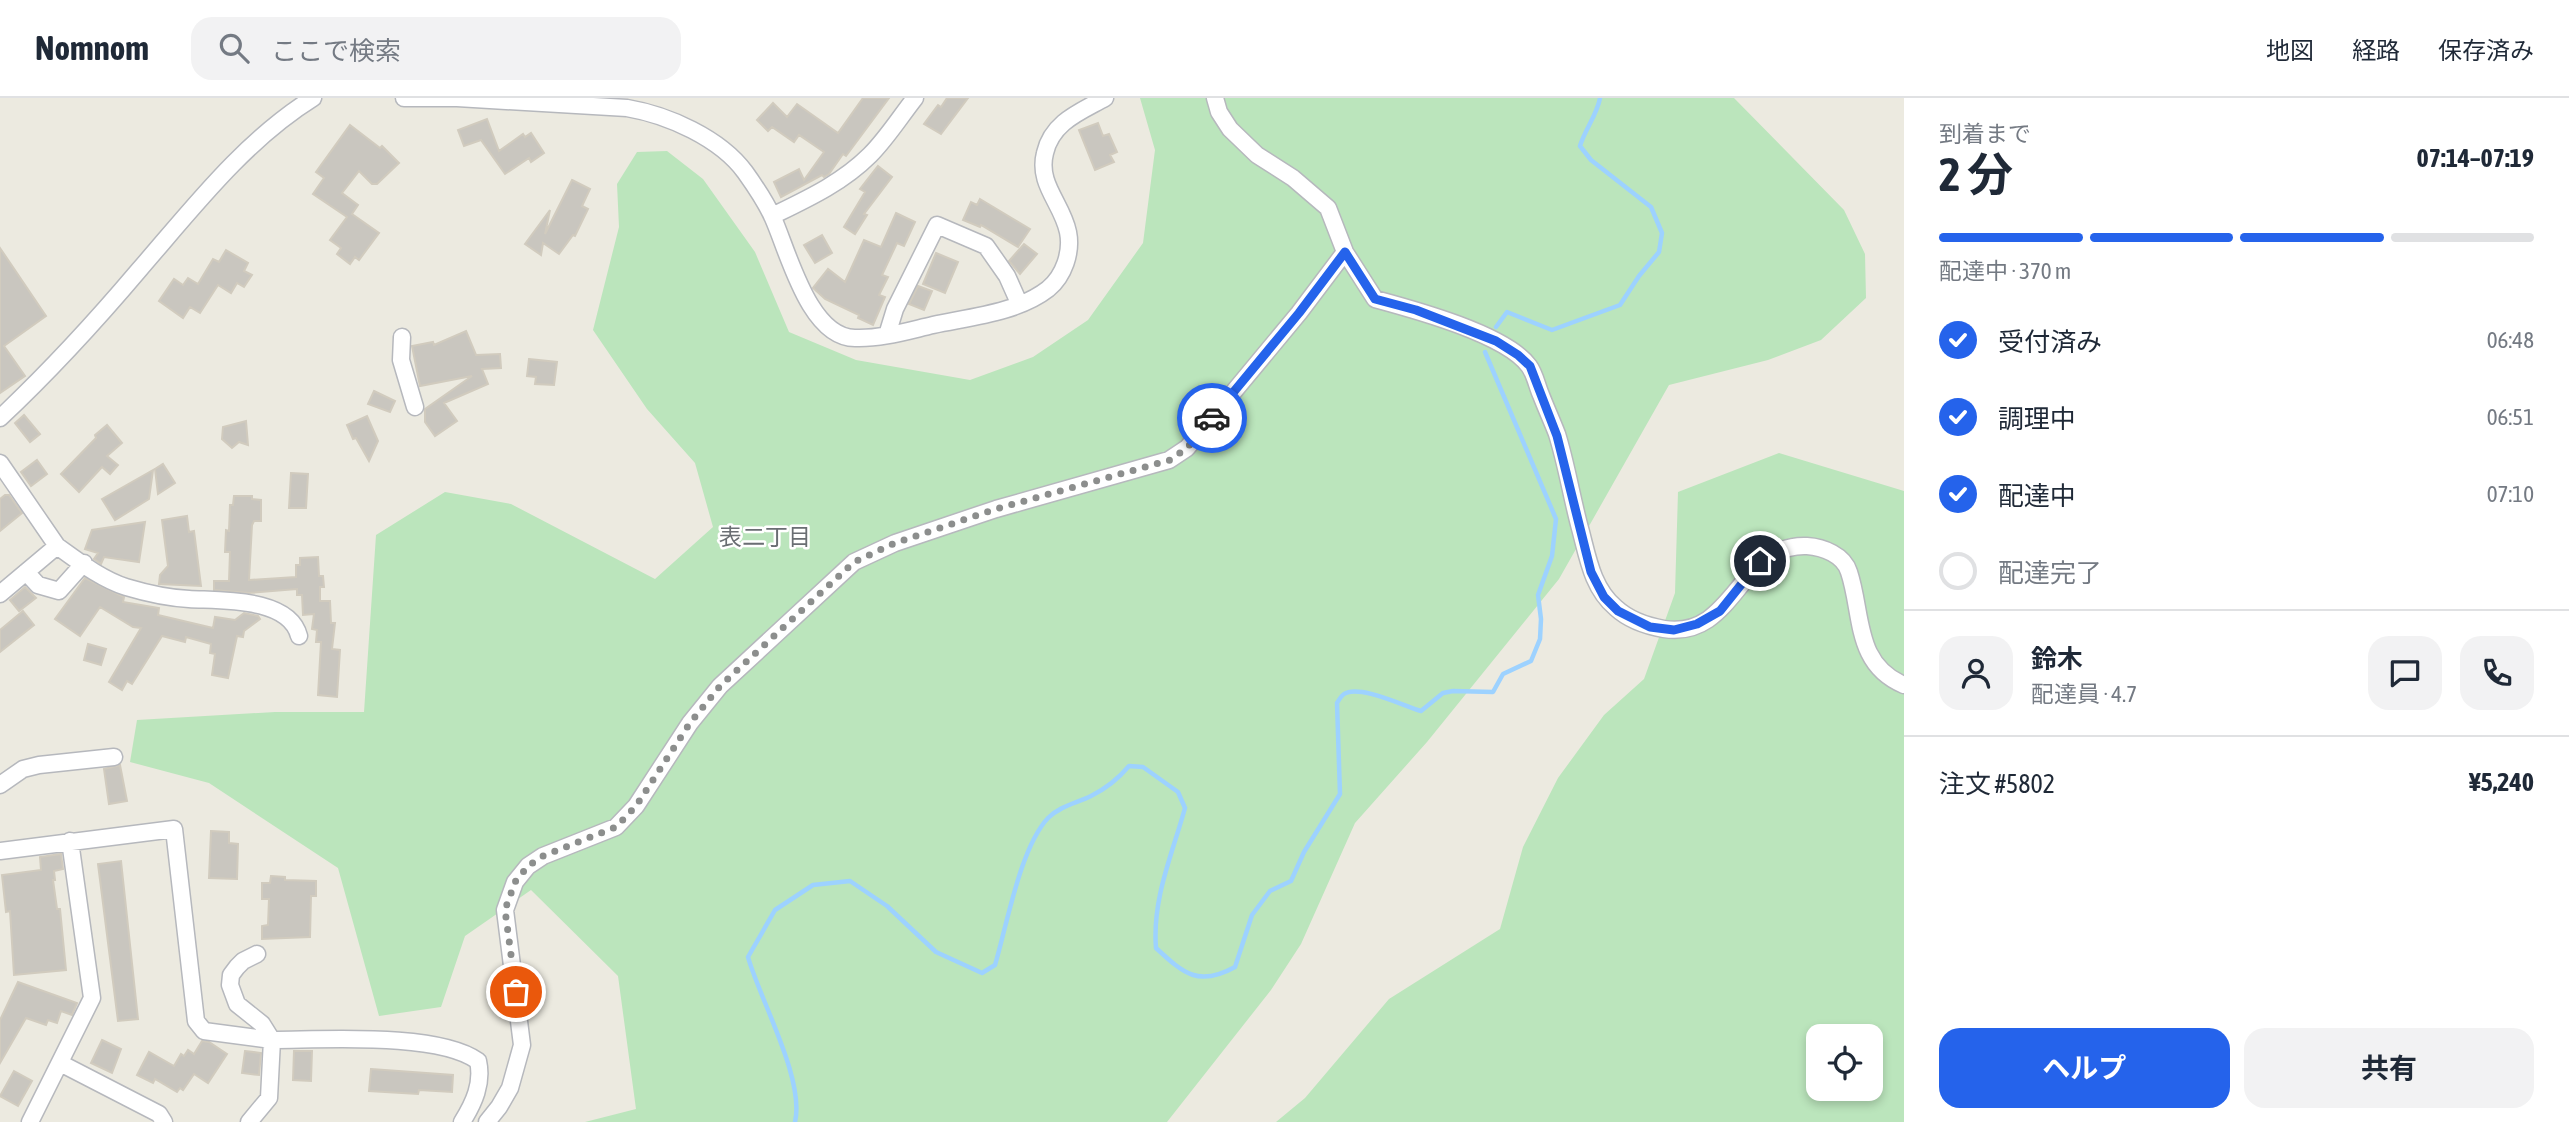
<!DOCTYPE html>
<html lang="ja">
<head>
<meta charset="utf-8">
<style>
	:root { --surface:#fff; --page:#f2f2f3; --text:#1f2937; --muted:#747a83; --line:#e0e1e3; --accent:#2563eb }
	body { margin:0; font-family:"Asap Condensed","Noto Sans JP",sans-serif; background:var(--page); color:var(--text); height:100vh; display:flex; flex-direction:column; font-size:26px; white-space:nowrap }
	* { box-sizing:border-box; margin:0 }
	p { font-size:23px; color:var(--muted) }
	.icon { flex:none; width:38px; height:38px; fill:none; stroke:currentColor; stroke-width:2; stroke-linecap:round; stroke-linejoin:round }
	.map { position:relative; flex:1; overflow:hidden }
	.sheet { display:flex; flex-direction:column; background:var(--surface); width:665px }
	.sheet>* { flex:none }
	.fabs { position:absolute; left:1806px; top:926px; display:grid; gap:14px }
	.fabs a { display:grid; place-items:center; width:77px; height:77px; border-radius:14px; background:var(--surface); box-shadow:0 4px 10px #0003; font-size:35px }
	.pin { position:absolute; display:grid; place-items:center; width:60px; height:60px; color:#fff; margin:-30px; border:4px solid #fff; border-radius:50%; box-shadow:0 2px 7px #0007 }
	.courier { position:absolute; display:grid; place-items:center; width:70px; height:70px; margin:-35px; border:5px solid #2563eb; border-radius:50%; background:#fff; color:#222; box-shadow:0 2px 9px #0007 }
	.head em { font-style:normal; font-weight:700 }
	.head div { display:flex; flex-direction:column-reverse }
	.head { display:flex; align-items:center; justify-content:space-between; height:119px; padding:0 35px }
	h1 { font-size:46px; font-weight:700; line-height:52px }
	.bar { display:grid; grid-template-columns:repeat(4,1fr); gap:10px 7px; align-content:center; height:84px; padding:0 35px }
	.bar i { height:9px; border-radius:5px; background:var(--line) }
	.bar .active { background:var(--accent) }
	.bar p { grid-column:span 4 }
	.line { display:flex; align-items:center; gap:18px; padding:0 35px; border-top:2px solid var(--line) }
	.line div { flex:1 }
	.round { display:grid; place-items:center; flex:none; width:74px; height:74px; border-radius:21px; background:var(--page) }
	ol { padding:0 35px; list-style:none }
	li { display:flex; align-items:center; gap:21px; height:77px }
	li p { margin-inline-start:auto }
	li .icon { padding:7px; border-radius:50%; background:var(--accent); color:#fff; stroke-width:4 }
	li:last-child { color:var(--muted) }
	li i { width:38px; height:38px; border:4px solid var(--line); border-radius:50% }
	.action { display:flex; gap:14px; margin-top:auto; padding:14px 35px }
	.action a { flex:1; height:80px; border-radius:21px; background:var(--accent); color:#fff; font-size:28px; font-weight:700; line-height:80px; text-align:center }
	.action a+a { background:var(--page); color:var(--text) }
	header { display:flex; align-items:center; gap:42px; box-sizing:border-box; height:98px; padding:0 35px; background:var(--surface); border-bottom:2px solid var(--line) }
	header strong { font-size:33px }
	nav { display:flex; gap:38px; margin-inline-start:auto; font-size:24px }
	.search { width:490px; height:63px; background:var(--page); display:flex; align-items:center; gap:18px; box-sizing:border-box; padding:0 24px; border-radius:21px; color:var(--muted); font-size:26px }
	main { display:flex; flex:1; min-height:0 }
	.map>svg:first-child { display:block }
	.green { fill:#bbe5bc; fill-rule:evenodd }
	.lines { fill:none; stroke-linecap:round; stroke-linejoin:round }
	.stream { stroke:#9dd2ff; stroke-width:4.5 }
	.building { fill:#c9c6bf; stroke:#d1cbbe; stroke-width:2 }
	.minor-casing { stroke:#b6b8bd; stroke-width:19 }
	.minor { stroke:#fff; stroke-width:16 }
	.done { stroke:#8c8e8d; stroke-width:7; stroke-dasharray:0 12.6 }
	.route { stroke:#2563eb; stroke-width:9 }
	.labels { text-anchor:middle; stroke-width:5; stroke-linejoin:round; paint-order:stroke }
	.neighbourhood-label { font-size:23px; fill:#6a6e73; stroke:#fff }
</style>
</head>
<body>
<header>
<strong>Nomnom</strong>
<div class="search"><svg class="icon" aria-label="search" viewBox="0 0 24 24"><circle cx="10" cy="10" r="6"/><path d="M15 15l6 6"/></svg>ここで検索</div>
<nav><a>地図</a><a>経路</a><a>保存済み</a></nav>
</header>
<main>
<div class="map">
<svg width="1904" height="1024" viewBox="0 0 1904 1024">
	<rect width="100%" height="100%" fill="#eceae0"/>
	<!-- green -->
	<path class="green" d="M 1140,0 L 1734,0 L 1844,112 L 1865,156 L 1866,200 L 1821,242 L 1768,262 L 1669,287 L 1559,481 L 1427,644 L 1355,725 L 1301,846 L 1271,892 L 1167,1024 L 585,1024 L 636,1011 L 618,878 L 531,792 L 465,838 L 441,909 L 379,918 L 338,770 L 209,685 L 130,664 L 137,622 L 275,614 L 364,614 L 376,437 L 445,394 L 511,406 L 655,481 L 713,429 L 695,365 L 647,311 L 593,232 L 619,129 L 617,86 L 637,54 L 667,53 L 703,81 L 755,154 L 789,234 L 856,262 L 970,282 L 1033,259 L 1088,222 L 1143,145 L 1155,52 Z
		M 1779,355 L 1904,393 L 1904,1024 L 1276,1024 L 1305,1000 L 1389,901 L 1500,831 L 1523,749 L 1558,680 L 1604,617 L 1644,581 L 1675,495 L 1678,394 ZM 1818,938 L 1871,938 L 1871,990 L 1818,990 Z"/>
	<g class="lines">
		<!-- stream -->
		<path class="stream" d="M 1496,229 L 1507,214 L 1552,232 L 1620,207 L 1639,178 L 1659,154 L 1662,135 L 1651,109 L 1591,62 L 1580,48 C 1585,31 1597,17 1600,0
			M 795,1024 C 805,981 760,902 748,859 L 775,812 L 813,787 L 850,783 L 887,808 L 936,854 L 982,875 L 995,867 C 1007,827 1020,750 1048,720 C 1060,708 1077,705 1091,698 C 1105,691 1119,680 1129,668 L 1143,669 L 1178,694 L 1185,710 C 1172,757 1152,801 1156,850 C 1184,876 1199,889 1235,869 L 1252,817 L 1270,793 L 1291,783 L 1304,754 L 1340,696 L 1337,605 C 1339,602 1341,598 1344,596 C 1359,586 1404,608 1421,613 L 1443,595 L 1453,593 L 1493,594 L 1503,576 L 1531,563 L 1540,541 L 1541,521 L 1538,497 L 1552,458 L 1556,421 L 1485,254"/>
	</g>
	<!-- building -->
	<path class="building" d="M 863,0 L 889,0 L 846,58 L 843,56 L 829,76 L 824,79 L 822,77 L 781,99 L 774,84 L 799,71 L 804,82 L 824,54 L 799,37 L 794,44 L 772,29 L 768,33 L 757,22 L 773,5 L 787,19 L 797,6 L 838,35 Z
		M 947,0 L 968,0 L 941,36 L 924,26 L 938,7 L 941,9 Z
		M 487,21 L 499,53 L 523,36 L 525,39 L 531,35 L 544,55 L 531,64 L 529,60 L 505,76 L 481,42 L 464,48 L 458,32 Z
		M 1098,25 L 1103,38 L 1109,36 L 1117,54 L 1110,57 L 1114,64 L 1095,72 L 1079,32 Z
		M 350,27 L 380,50 L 382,48 L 399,65 L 377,86 L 372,86 L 359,73 L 342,95 L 358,107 L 352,116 L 379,135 L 359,162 L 355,159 L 350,166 L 337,156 L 341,150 L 330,142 L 347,119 L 313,96 L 324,80 L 316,74 Z
		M 878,68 L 892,79 L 864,116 L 867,117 L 855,136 L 844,129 L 865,94 L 860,91 Z
		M 572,82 L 590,91 L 582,108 L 588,111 L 575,138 L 573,137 L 559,156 L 543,145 L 541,157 L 525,146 L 550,112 L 545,136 Z
		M 980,101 L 1030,131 L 1018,149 L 981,127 L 980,129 L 963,122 L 971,104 L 977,107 Z
		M 896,115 L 915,124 L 904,148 L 897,145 L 882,177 L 888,179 L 879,197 L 885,199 L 873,227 L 858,220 L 859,217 L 825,201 L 813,190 L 828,171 L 845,184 L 864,142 L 881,149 Z
		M 822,137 L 832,155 L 815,165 L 804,147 Z
		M 1024,146 L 1037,156 L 1020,176 L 1009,163 Z
		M 0,150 L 46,218 L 4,248 L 25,278 L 0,295 Z
		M 226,152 L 248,165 L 244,173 L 252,177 L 244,189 L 237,185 L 231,195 L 218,187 L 200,215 L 190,209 L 183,220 L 159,203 L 174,181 L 183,187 L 188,180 L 198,186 L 213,161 L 219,164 Z
		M 936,155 L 958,164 L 945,195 L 923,186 Z
		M 918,188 L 932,193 L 924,212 L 909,206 Z
		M 466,233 L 476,257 L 500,256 L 501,270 L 482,271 L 488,286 L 444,305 L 457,323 L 435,338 L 425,324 L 425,311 L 472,278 L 420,288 L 412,248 L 433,244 L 434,247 Z
		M 529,261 L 557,264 L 554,287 L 535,286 L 536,279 L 527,278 Z
		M 374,293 L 395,303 L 390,314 L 368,306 Z
		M 24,317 L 40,336 L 30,344 L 15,325 Z
		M 367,318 L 378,343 L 369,363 L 356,340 L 353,341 L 347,327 Z
		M 246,323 L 248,347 L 239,344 L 232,350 L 222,341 L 223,329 Z
		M 107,327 L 122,345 L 107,358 L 118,367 L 110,376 L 102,369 L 79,394 L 61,376 L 96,340 L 95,337 Z
		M 37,362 L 47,376 L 31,388 L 21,374 Z
		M 163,366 L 175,385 L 158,396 L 155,371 Z
		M 153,372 L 149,401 L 115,422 L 102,401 Z
		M 291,375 L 308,376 L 306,410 L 289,410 Z
		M 5,397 L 9,397 L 22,415 L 0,433 L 0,401 Z
		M 234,398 L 252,398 L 252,401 L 261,402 L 261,423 L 254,423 L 252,427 L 249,482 L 296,479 L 296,467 L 300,467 L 300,460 L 318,459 L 319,478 L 323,478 L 324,489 L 320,489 L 320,503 L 330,503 L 331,525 L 335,525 L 332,551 L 340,552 L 337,599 L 318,597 L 321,544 L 316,544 L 317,532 L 312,531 L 314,516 L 303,517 L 302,497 L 297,497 L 297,491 L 249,495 L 214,492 L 214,483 L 229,483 L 230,454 L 225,454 L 226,432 L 229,433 L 230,407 L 233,407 Z
		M 187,418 L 189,434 L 194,433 L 201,488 L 159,486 L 160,477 L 168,468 L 162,422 Z
		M 145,424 L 139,464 L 104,459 L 101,466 L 94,461 L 98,455 L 85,451 L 92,432 Z
		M 85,480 L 124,499 L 123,504 L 159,510 L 158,517 L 213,530 L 215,519 L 235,522 L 244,515 L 258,518 L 260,521 L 244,533 L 243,539 L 237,538 L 228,580 L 212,577 L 215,556 L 210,555 L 211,546 L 186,539 L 185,544 L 162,538 L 132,586 L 127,583 L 122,592 L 109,584 L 141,530 L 133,529 L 100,509 L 80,538 L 55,521 Z
		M 25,489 L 36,500 L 19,513 L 10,502 Z
		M 23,513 L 34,527 L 0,554 L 0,532 Z
		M 88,546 L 106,551 L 101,567 L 84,562 Z
		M 120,667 L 127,703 L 109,706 L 104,671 Z
		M 211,733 L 229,734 L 229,745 L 238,746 L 237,781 L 209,780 Z
		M 61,756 L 63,771 L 54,773 L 55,782 L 53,782 L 57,811 L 60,811 L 66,872 L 14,877 L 10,813 L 6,814 L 2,777 L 41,772 L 40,759 Z
		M 121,763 L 138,921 L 118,923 L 98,766 Z
		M 271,778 L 285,779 L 285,782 L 316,783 L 316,798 L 311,798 L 310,839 L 262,841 L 262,828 L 268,827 L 269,801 L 262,801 L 262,785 L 270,785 Z
		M 18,884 L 77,905 L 72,917 L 61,913 L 57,925 L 48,922 L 46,927 L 26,920 L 0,965 L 0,922 Z
		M 102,942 L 121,951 L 112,975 L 91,965 Z
		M 202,943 L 209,944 L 227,956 L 208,985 L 194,976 L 183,992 L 180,990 L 177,994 L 155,981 L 153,985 L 137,977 L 149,954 L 174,968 L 181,956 L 184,958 L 188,952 L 194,956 Z
		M 245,953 L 261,955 L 259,977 L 242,975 Z
		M 294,953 L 312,953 L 311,983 L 293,982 Z
		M 371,971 L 453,977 L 452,994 L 419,992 L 418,996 L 369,993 Z
		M 14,973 L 32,983 L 18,1008 L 0,998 Z"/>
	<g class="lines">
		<!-- minor casing -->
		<g class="minor-casing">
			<path id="minor" d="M 404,0 L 457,0 L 627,10 C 668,17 720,40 745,74 C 755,88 766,104 773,120 C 788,153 809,240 855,240 C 881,241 907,233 933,227 C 970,219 1017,215 1048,191 C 1064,178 1072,154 1068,134 C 1062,105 1037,86 1045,55 C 1052,24 1080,14 1105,0
				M 1215,0 L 1219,14 L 1230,31 L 1257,57 L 1293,80 L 1328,110 L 1345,154 L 1375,201 C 1412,211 1506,236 1529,268 C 1535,276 1537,288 1541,297 C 1546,310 1552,323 1557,336 C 1567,368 1572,402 1581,434 C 1588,461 1593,491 1616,510 C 1628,521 1647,528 1664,531 C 1735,542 1739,445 1807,448 C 1823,449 1844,457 1849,474 C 1863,516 1854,566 1904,587
				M 772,118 C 807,101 842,85 870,57 C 887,40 900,19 915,0
				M 887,237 L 895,211 L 937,127 L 986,148 L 1007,178 L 1019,205
				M 402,239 L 401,262 L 415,309
				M 0,320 C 50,273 95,224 139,172 C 192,111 244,43 313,0
				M 0,365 L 57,448 L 0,496
				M 57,448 C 78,463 101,481 126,489 C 146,495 169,500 189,501 C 220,503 289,499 299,538
				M 26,474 L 38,487 L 59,493 L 84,465
				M 0,687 L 23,671 L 39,667 L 114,659
				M 0,753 L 174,731 L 196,923 L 204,933 L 272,942 L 269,1000 L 249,1024
				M 257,856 L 243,863 L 237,869 L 231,877 L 230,887 L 237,906 L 262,926 L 272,942 C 324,942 438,934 478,963 C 483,985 474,1005 462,1024
				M 60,965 L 159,1016 L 164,1024
				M 30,1024 L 92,900 L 70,743
				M 487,1024 L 499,1009 L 510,990 L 522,947 L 505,812 L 515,784 L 528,768 L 543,758 L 616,729 L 636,708 L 690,625 L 720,588 L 854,464 L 895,445 L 996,411 L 1169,362 L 1187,350 L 1299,215 L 1345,154"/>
		</g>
		<!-- minor -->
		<use href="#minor" class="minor"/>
	</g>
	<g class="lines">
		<!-- done -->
		<path class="done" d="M 516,894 L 505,812 L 515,784 L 528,768 L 543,758 L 616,729 L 636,708 L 690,625 L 720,588 L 854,464 L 895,445 L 996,411 L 1170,362 L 1187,350 L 1212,320"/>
		<!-- route -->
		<path class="route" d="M 1212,320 L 1299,215 L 1345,154 L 1375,201 L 1416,212 L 1496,243 L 1518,257 L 1530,268 L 1557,338 L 1591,474 L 1604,499 L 1618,513 L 1650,529 L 1674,532 L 1697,526 L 1720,513 L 1760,463"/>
	</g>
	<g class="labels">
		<!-- neighbourhood labels -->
		<g class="neighbourhood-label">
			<text x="765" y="447">表二丁目</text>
		</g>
	</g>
</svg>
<div class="fabs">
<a><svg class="icon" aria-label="locate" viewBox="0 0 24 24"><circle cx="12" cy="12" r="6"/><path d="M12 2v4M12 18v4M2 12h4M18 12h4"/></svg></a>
</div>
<div class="pin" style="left:516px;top:894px;background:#ea580c"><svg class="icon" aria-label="bag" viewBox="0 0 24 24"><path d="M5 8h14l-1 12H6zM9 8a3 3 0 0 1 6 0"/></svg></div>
<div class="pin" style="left:1760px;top:463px;background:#1f2937"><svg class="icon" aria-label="home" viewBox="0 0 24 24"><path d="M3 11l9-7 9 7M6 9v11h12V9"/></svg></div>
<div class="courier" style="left:1212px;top:320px"><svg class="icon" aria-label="car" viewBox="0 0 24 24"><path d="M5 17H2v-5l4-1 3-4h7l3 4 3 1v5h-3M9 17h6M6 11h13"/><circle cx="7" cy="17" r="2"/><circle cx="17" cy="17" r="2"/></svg></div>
</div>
<section class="sheet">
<div class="head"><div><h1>2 分</h1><p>到着まで</p></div><em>07:14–07:19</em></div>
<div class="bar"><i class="active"></i><i class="active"></i><i class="active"></i><i></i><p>配達中 · 370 m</p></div>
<ol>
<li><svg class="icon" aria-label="check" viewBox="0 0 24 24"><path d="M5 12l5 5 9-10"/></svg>受付済み<p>06:48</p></li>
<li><svg class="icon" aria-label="check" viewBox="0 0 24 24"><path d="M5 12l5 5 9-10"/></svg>調理中<p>06:51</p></li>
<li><svg class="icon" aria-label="check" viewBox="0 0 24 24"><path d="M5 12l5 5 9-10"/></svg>配達中<p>07:10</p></li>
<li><i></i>配達完了</li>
</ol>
<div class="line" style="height:126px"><a class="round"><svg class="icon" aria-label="person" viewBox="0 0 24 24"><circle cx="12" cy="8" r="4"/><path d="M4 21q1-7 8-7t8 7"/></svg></a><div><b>鈴木</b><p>配達員 · 4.7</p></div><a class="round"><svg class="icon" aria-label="chat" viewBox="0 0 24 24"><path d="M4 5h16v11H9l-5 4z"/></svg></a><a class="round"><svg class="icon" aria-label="phone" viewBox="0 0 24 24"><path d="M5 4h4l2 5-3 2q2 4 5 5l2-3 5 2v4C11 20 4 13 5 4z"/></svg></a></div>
<div class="line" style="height:91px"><div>注文 #5802</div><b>¥5,240</b></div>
<div class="action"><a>ヘルプ</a><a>共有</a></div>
</section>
</main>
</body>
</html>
